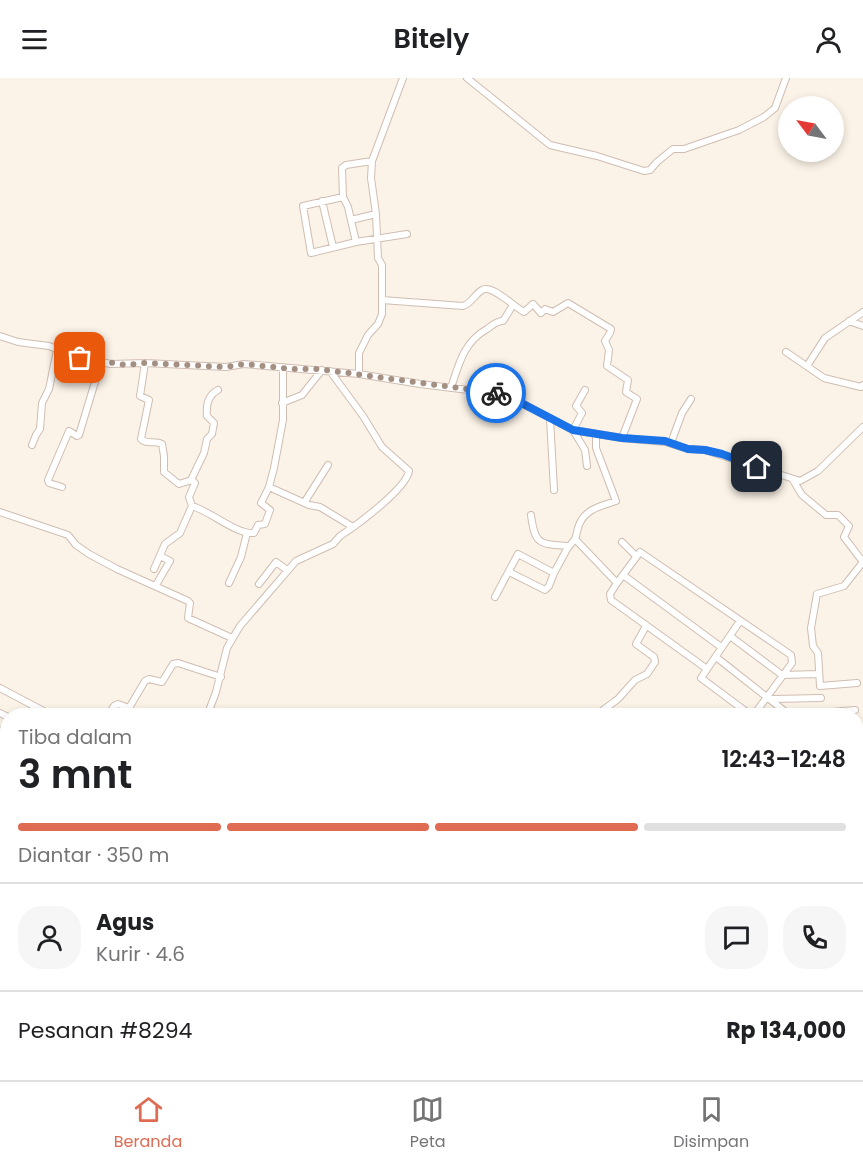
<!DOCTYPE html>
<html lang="id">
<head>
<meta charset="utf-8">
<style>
	:root { --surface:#fff; --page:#f6f6f6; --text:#202124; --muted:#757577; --line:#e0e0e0; --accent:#e06b53 }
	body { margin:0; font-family:Poppins,sans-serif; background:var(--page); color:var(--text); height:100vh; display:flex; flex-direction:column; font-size:22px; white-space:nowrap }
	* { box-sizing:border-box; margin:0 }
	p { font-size:20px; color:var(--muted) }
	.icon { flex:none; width:33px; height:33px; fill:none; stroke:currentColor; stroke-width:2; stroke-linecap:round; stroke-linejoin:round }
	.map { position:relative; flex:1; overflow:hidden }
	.side { position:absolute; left:0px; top:630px; width:864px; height:372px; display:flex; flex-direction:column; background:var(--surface); border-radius:24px 24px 0 0; box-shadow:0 3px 9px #0003 }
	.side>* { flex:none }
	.needle { width:39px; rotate:302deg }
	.fabs { position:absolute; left:778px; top:18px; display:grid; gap:12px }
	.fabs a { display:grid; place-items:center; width:66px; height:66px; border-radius:50%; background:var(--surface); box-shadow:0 3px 9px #0003; font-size:30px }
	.pin { position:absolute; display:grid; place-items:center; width:51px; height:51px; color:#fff; margin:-26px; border-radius:12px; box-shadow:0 3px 9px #0006 }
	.courier { position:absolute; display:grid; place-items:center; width:60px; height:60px; margin:-30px; border:4px solid #1a73e8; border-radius:50%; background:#fff; color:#222; box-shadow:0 2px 8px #0007 }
	.head em { font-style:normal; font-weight:600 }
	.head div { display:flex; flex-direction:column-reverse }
	.head { display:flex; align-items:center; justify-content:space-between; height:102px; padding:0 18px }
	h1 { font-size:39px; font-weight:600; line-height:45px }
	.bar { display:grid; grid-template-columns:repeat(4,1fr); gap:9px 6px; align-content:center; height:72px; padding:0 18px }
	.bar i { height:8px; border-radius:4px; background:var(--line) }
	.bar .active { background:var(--accent) }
	.bar p { grid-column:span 4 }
	.line { display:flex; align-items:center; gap:15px; padding:0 18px; border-top:2px solid var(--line) }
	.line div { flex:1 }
	.round { display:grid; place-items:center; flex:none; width:63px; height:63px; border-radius:24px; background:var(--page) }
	header { display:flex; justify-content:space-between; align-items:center; height:78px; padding:0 18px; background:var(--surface); font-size:27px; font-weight:600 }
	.dock { display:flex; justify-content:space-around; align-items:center; height:84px; border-top:2px solid var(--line); background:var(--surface); font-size:16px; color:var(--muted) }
	.dock a { display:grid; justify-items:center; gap:3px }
	.dock .active { color:var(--accent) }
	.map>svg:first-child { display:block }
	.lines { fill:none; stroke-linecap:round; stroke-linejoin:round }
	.minor-casing { stroke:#cfbdb1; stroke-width:8 }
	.minor { stroke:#fff; stroke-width:6 }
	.done { stroke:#a48f83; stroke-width:6; stroke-dasharray:0 10.8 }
	.route { stroke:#1a73e8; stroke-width:8 }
</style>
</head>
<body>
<header><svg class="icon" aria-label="menu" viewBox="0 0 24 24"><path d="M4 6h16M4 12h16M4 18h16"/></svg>Bitely<svg class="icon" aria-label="person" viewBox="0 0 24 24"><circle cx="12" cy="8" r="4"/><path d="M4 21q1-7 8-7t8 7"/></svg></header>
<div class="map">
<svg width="863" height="1002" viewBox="0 0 863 1002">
	<rect width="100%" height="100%" fill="#fcf3e8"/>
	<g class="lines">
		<!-- minor casing -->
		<g class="minor-casing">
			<path id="minor" d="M 467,0 L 550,67 L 597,78 L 644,93 L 650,92 L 657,84 L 673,71 L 684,71 L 739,52 L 764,39 L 775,30 L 786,0
				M 343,119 L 303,128 L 311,175 L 356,164 L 407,156
				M 322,123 L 333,169
				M 351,142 L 376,136
				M 356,164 L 348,129 L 343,119 L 342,90 L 346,87 L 372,83
				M 382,222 L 463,228 C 472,225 474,217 482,212 C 492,206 514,229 524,234 L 533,226 L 541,235 L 545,231 L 553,234 L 568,225 L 611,251 L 610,255 L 605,263 L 609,272 L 607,288 L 628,302 L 626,314 L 637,321 L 622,360
				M 849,243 L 863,248
				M 0,258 L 18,264 L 49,268 L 80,280 L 111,286 L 145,285 L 226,289 L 244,286 L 359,296 L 420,306 L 493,315 L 508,318 L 573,352 L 622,360 L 665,364 L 688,371 L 705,372 L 800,403 L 818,393 L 863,349
				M 786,274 L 824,300 L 861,309 L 863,307
				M 145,285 L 140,318 L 149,322 L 141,361 C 146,367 155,362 162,366 L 164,378 L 164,394 L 179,406 L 192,402 L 195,405 L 189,419 L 192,428 L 180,455 L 165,466 L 154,491
				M 807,288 L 825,260 L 863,234
				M 359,296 L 359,275 L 368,257 L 378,246 L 382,236 L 382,187 L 378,180 L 376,136 L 371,100 L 372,83 L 403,0
				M 451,310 C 459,285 464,264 487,251 C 493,247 496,243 503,243 L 513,227
				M 585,312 L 576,328 L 582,335 L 573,352 L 585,372 L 587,388
				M 282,325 L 302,317 L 322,292
				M 550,341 L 554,412
				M 596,356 L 596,370 L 616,423 C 601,428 585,431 579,447 C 577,452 577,456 575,461 L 617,505 L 640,474 L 791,577 L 792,585 L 753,638
				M 671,365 L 682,335 L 691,321
				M 32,367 L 36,357 L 40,351 L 42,325 L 49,311 L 57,272
				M 191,402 L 204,375 L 207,361 L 212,356 L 214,345 L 207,338 C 206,328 208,317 218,312
				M 793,402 L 802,417 L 826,437 L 838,437 L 849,448 L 844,459 L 863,484 L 844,508 L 817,516 L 811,550 L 813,568 L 818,575 L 820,608 L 857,605
				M 62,409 L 49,405 L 48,402 L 69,353 L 77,358 L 79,357 L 101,284
				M 269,409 L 309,427 L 320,429 L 353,449
				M 304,425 L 328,387
				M 192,428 C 210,433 237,457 254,455 L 258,447 L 265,446 L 270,432 L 261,425 L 269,409 L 274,390 L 283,342 L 283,289
				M 0,434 L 68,457 L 76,467 L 89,476 L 117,491 L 188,523 L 190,525 L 188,540 L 232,560
				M 531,437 C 535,468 540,466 569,468
				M 622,464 L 636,478
				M 509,494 L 545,512 L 549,508 L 554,495
				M 623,497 L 721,569
				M 229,505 L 241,479 L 247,455
				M 617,505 L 610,516 L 611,522 L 707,591
				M 259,506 L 276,484 L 287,492
				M 156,507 L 170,483 L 160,478
				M 495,519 L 518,476 L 554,495 L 567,471 L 575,461
				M 740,543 L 701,600 L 752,638
				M 730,558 L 782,597 L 818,596
				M 716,579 L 787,635 L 796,637 L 855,632
				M 0,610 L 53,638
				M 772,621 L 821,620
				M 485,634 L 495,638
				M 0,635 L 8,639
				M 108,638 L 114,628 L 118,626 L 129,630 L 145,603 L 149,601 L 162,604 L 173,586 L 178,585 L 221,599
				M 207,638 L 216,614 L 227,570 L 240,548 L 296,483 L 333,466 L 340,458 C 357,447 406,411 409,393 L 382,369 L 363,338 L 330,293
				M 595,638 L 618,621 L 635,602 L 647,596 L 655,584 L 654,579 L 636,566 L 646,548
				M 0,653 L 8,657
				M 0,671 L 8,676
				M 0,714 L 8,697
				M 0,730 L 8,731
				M 0,982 L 8,979
				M 37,994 L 43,998
				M 275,994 L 294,1002
				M 180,996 L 191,1002 L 198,998 L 221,1002
				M 316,1002 L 319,994"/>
		</g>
		<!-- minor -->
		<use href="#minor" class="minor"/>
	</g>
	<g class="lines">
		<!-- done -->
		<path class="done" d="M 80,280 L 126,287 L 145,285 L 226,289 L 244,286 L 292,291 L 318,291 L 496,315"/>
		<!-- route -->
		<path class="route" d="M 496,315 L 508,318 L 573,352 L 622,360 L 665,363 L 688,371 L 705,372 L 722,376 L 757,389"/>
	</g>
</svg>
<div class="fabs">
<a><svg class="needle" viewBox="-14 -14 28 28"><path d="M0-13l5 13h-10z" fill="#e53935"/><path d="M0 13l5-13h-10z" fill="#757577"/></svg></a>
</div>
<div class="pin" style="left:80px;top:280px;background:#ea580c"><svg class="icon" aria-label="bag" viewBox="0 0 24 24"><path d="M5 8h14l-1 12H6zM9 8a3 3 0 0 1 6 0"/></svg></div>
<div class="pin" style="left:757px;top:389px;background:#1f2937"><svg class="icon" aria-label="home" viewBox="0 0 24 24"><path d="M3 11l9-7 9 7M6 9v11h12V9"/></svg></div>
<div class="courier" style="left:496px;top:315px"><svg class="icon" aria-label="bike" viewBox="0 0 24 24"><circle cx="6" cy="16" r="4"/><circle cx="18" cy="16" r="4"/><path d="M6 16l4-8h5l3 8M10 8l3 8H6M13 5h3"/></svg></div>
<section class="side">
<div class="head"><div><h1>3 mnt</h1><p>Tiba dalam</p></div><em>12:43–12:48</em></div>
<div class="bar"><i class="active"></i><i class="active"></i><i class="active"></i><i></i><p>Diantar · 350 m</p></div>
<div class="line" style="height:108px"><a class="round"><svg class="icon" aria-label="person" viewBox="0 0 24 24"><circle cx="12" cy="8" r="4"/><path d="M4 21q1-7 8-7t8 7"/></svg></a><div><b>Agus</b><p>Kurir · 4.6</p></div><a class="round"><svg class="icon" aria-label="chat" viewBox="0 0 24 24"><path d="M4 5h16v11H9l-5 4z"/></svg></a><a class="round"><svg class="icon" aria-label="phone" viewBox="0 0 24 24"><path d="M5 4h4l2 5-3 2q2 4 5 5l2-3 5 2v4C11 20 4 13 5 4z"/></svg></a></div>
<div class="line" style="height:78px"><div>Pesanan #8294</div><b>Rp 134,000</b></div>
</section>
</div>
<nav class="dock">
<a class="active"><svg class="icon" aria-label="home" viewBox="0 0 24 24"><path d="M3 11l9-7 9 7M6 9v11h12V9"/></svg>Beranda</a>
<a><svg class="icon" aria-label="map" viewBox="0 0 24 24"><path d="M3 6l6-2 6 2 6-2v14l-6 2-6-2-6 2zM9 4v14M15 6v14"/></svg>Peta</a>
<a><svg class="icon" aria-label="saved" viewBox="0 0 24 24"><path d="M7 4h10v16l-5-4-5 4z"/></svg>Disimpan</a>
</nav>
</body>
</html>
